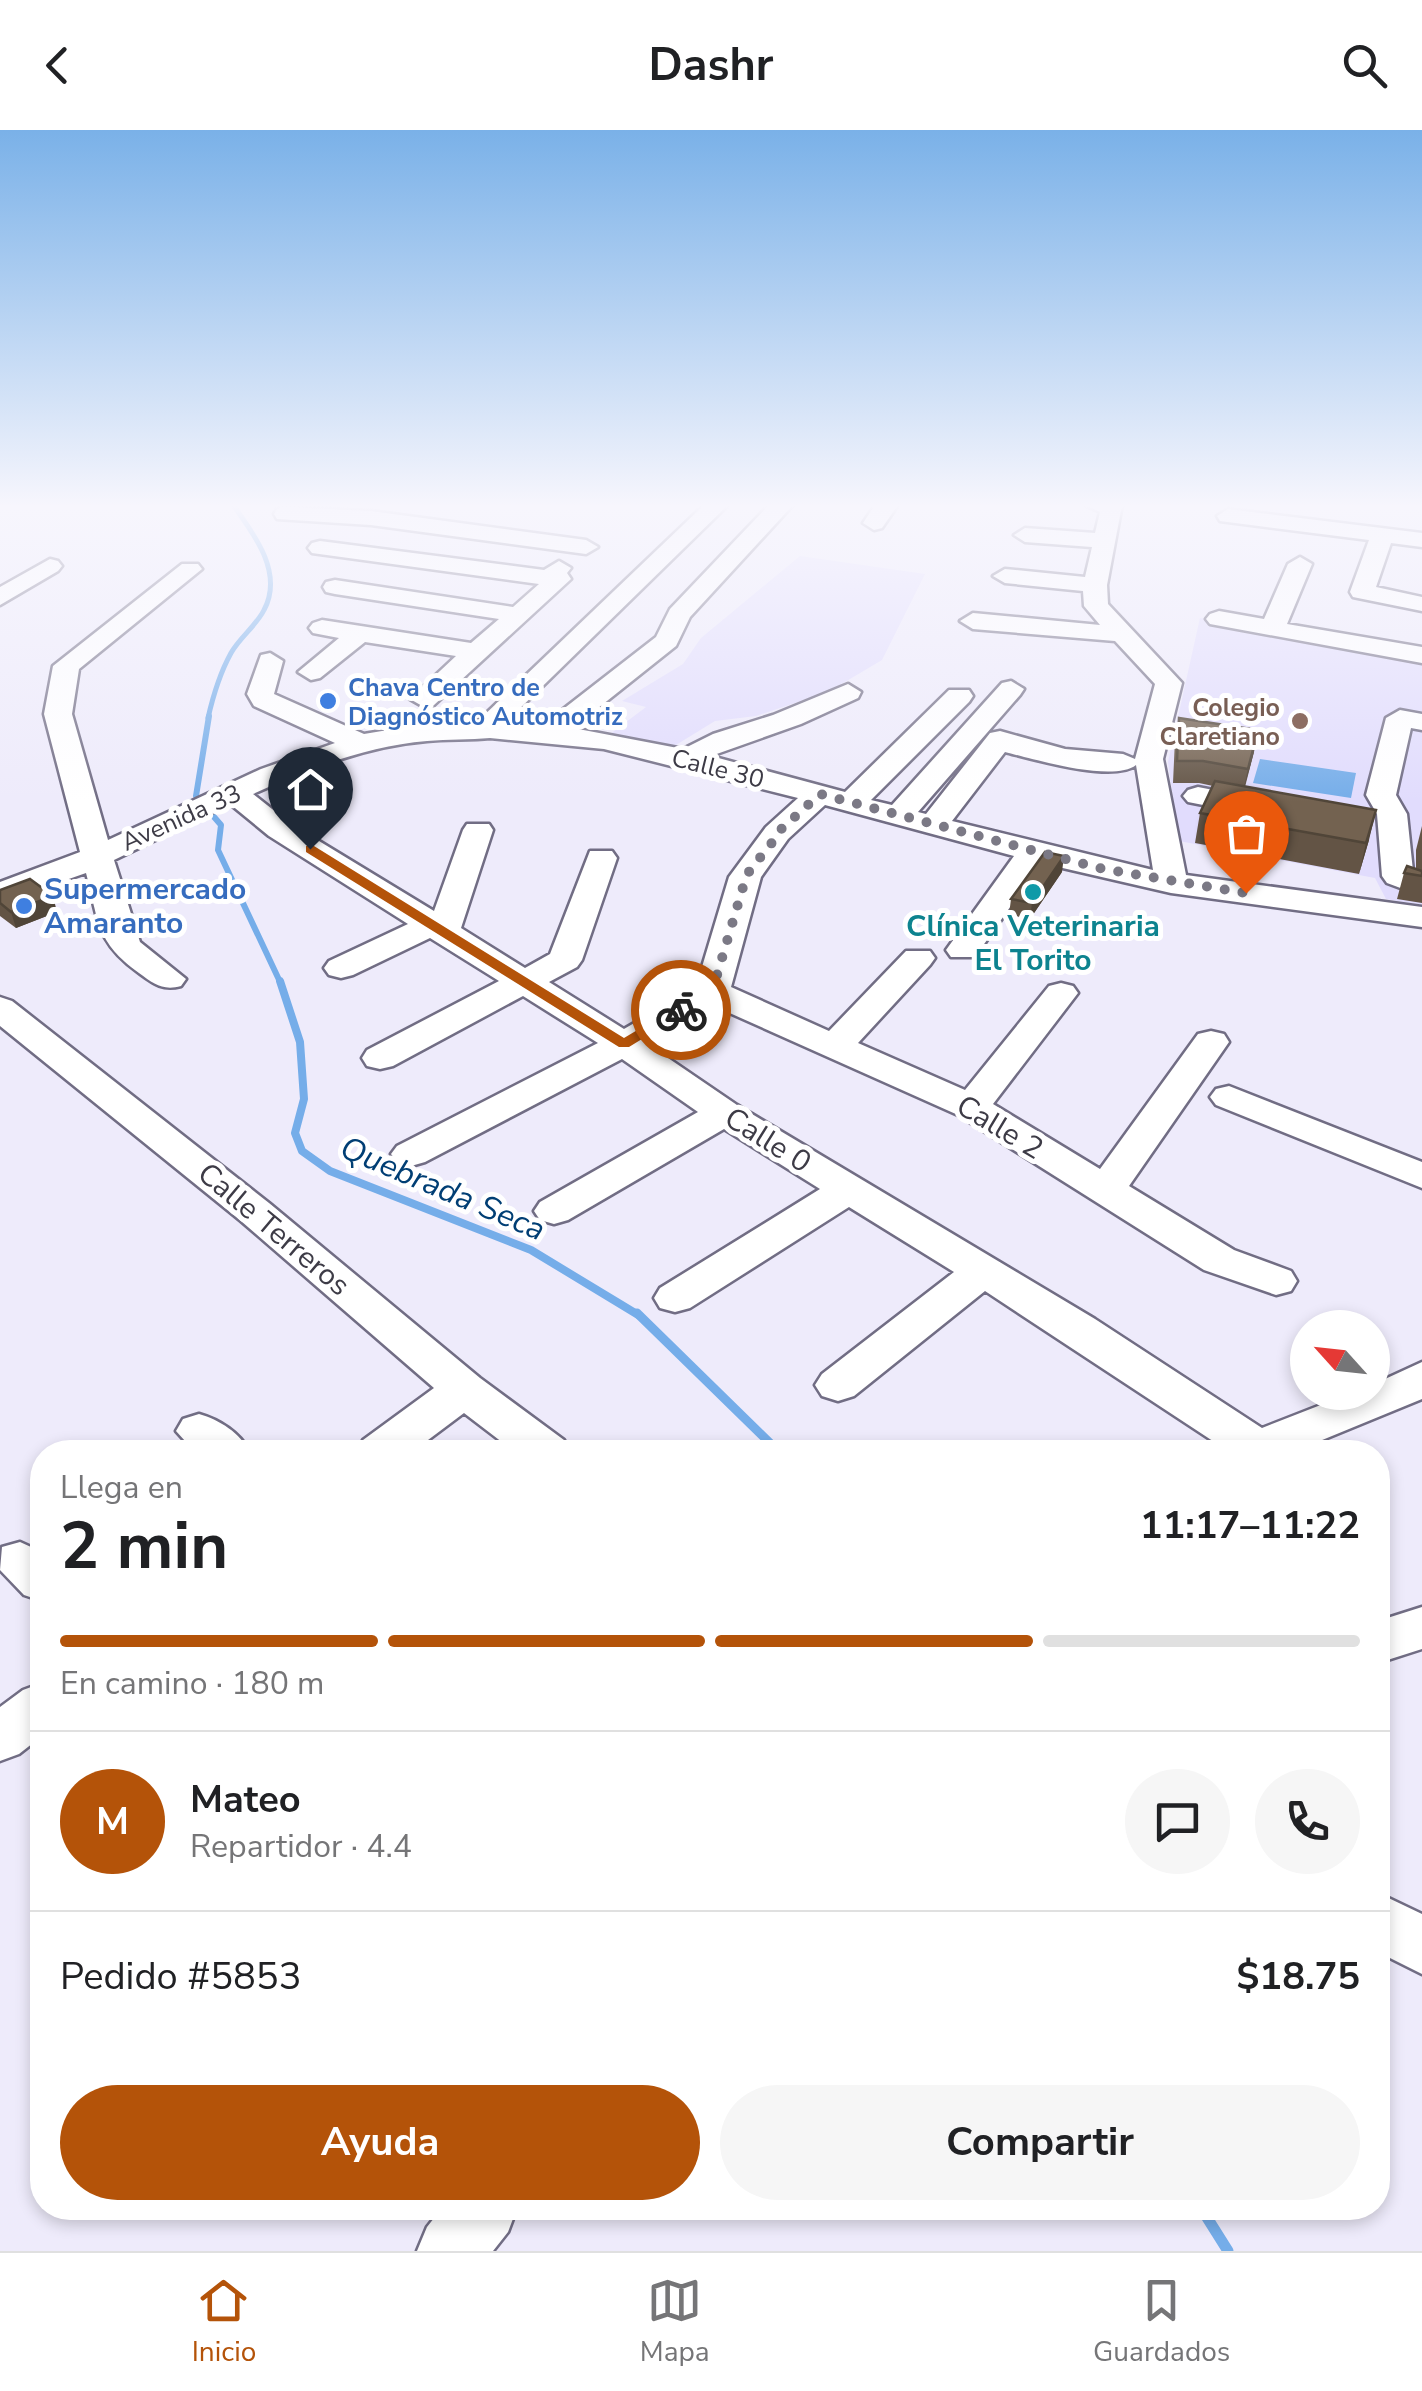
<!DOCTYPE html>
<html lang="es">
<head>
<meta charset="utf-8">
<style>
	:root { --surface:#fff; --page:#f6f6f6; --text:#202124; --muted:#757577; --line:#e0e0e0; --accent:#b45309 }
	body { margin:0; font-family:"Nunito Sans",sans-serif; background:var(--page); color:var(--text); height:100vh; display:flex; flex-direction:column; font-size:38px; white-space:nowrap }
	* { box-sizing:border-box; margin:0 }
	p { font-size:32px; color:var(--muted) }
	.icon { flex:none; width:55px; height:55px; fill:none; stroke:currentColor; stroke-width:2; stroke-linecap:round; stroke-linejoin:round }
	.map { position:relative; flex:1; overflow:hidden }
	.side { position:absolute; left:30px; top:1310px; width:1360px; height:780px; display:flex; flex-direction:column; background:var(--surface); border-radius:40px; box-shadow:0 5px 15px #0003 }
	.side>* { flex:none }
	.needle { width:65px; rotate:297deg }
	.buttons { position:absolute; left:1290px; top:1180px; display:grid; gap:20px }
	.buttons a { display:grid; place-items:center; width:100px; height:100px; border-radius:50%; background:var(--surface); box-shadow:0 5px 15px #0003; font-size:50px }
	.pin { position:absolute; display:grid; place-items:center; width:85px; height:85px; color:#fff; margin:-102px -42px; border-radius:50% 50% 50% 0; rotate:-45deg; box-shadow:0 0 10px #0007 }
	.pin .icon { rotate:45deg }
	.courier { position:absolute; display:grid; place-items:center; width:100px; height:100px; margin:-50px; border:8px solid #b45309; border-radius:50%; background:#fff; color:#222; box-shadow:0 2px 12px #0007 }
	.summary em { font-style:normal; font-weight:700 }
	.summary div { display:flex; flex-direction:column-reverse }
	.summary { display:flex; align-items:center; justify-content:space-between; height:170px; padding:0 30px }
	h1 { font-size:65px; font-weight:700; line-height:75px }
	.bar { display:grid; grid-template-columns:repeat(4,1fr); gap:15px 10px; align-content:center; height:120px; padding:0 30px }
	.bar i { height:12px; border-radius:8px; background:var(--line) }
	.bar .on { background:var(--accent) }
	.bar p { grid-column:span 4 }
	.line { display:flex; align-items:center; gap:25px; padding:0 30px; border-top:2px solid var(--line) }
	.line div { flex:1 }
	.round { display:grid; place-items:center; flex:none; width:105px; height:105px; border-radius:52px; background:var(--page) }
	.primary-button { display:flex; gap:20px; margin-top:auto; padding:20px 30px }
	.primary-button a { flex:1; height:115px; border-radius:60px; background:var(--accent); color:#fff; font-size:40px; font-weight:700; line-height:115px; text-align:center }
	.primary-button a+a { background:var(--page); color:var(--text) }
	header { display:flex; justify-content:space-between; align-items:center; height:130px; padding:0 30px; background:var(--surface); font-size:45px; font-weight:700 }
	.dock { display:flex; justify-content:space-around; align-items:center; height:140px; border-top:2px solid var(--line); background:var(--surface); font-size:28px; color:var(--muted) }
	.dock a { display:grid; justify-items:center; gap:5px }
	.dock .on { color:var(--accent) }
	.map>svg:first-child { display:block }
	.built { fill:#e1dcfd }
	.water { fill:#75ade9 }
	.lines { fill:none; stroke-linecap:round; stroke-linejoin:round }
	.stream-far4 { stroke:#75ade9; stroke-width:5 }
	.stream-far3 { stroke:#75ade9; stroke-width:6 }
	.stream-far2 { stroke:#75ade9; stroke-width:8 }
	.stream-far1 { stroke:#75ade9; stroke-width:9 }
	.stream { stroke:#75ade9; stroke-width:11 }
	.minor-casing { stroke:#716d84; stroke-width:5 }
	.minor { fill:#fff; fill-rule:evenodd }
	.wall { fill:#635445 }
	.shaded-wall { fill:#504538 }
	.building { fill:#736250; stroke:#504538; stroke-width:2.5 }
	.route { fill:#b45309 }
	.done { stroke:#7b7985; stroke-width:10; stroke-dasharray:0 18 }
	.shop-dot { fill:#3f7fe0; stroke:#fff; stroke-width:4 }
	.education-dot { fill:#8d6e63; stroke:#fff; stroke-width:4 }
	.culture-dot { fill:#0f9aa8; stroke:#fff; stroke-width:4 }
	.labels { text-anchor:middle; stroke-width:10; stroke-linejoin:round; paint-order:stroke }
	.far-shop-label { font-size:25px; font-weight:bold; fill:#366cbe; stroke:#fff; text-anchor:start }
	.far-education-label { font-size:25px; font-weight:bold; fill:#785e54; stroke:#fff; text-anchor:end }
	.far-street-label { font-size:25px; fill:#3d3b46; stroke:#fff }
	.shop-label { font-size:30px; font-weight:bold; fill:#366cbe; stroke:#fff; text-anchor:start }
	.culture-label { font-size:30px; font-weight:bold; fill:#0d838f; stroke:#fff }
	.street-label { font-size:30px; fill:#3d3b46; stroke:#fff }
	.water-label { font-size:32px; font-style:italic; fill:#003e74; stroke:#fff }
</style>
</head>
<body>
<header><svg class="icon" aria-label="back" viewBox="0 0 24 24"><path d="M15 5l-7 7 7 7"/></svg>Dashr<svg class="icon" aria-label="search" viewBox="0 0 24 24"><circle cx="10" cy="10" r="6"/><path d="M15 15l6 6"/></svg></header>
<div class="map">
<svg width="1422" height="2121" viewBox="0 0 1422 2121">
	<rect width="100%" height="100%" fill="#eeebfb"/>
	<!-- built -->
	<path class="built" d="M 800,426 L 925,444 L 882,530 L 828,562 L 756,586 L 715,591 L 671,618 L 609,605 L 646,577 L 622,571 L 683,534 L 701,508 Z
		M 1200,488 L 1422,527 L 1422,775 L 1386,769 L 1375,748 L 1179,711 L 1168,632 Z"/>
	<!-- water -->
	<path class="water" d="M 1260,629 L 1356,643 L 1351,668 L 1253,653 Z"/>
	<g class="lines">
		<!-- stream-far4 -->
		<path class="stream-far4" d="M 208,588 C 213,566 220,543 231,523 C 240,507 256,496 264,480 C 284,443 254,404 233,375"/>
		<!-- stream-far3 -->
		<path class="stream-far3" d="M 209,586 L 196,666 L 221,695 L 218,720 L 281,854"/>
		<!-- stream-far2 -->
		<path class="stream-far2" d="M 280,851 L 300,912 L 304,969 L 295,1003 L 302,1021 L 330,1041 L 531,1120 L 640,1186"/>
		<!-- stream-far1 -->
		<path class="stream-far1" d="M 637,1183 L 779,1322"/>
		<!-- stream -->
		<path class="stream" d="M 1201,2078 L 1228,2121"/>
		<!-- minor casing -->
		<g class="minor-casing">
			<path id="minor" d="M 704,375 L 728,375 L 506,592 L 544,594 L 656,507 L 670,479 L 769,375 L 793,375 L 690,487 L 676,516 L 573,598 L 683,619 L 713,604 L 773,585 L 848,554 L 861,562 L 858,568 L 801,594 L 711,626 L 845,662 L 949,560 L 969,560 L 973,566 L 969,572 L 871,670 L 892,675 L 1002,553 L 1011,551 L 1024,559 L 1020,565 L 918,682 L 926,684 L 990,603 L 1000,601 L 1065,619 L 1123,624 L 1135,629 L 1155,554 L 1115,511 L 973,499 L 960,491 L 973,483 L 1100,495 L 1084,476 L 1083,461 L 1005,453 L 993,446 L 1005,439 L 1085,447 L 1092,417 L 1025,412 L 1014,405 L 1025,398 L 1095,403 L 1100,382 L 1085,375 L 1122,375 L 1107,455 L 1108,474 L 1182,553 L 1163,629 L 1186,745 L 1422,777 L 1422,797 L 1171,763 L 1041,733 L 975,827 L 951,827 L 946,820 L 1014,726 L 825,675 L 788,709 L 761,747 L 731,857 L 829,901 L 906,821 L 930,821 L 935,828 L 930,835 L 858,913 L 965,960 L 1049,856 L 1061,853 L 1073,856 L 1078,863 L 993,974 L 1100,1039 L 1198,904 L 1211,901 L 1224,904 L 1229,912 L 1129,1056 L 1234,1120 L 1291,1141 L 1297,1151 L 1291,1161 L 1276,1165 L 1204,1140 L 958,985 L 714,876 L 649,915 L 737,975 L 1095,1189 L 1262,1298 L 1354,1262 L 1372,1262 L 1372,1255 L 1422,1232 L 1422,1269 L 1293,1322 L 1224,1322 L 1225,1319 L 985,1161 L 854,1266 L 838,1271 L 822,1266 L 815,1255 L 822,1244 L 954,1142 L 849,1077 L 690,1178 L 675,1182 L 660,1178 L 654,1168 L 660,1158 L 820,1059 L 724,999 L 568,1090 L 554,1094 L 540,1090 L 534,1081 L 540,1072 L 698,982 L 622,929 L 425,1032 L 411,1036 L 397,1032 L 391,1024 L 397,1016 L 598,913 L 523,866 L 393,936 L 380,939 L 367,936 L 362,928 L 367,920 L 499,851 L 430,808 L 353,845 L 341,848 L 329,845 L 324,838 L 329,831 L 408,794 L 269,706 L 230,674 L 114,730 L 140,812 L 186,849 L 181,856 C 163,861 154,854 139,843 C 96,812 99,792 86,743 L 0,773 L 0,752 L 80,722 L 44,584 L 53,536 L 182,434 L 198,434 L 202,439 L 79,539 L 72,584 L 108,710 L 261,639 L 335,613 L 254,576 L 247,564 L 261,525 L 270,523 L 283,531 L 274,564 L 364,604 L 424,594 L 478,591 ZM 490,608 L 604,619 L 798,668 L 766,697 L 729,747 L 696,857 L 624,899 L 549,852 L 577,837 L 582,830 L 617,728 L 612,721 L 590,721 L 550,824 L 525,838 L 461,798 L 493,700 L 489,694 L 467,694 L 463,700 L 434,781 L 291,694 L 253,664 C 308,639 366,616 427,611 C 448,609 470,610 490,608 ZM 1005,622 C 1033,629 1113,653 1136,635 L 1153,740 L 952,691 Z
				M 875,375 L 898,375 L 882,398 L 874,400 L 863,393 Z
				M 285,377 L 371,381 L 586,410 L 598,417 L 586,424 L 371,395 L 277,389 L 274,384 L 277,379 Z
				M 1228,379 L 1422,403 L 1422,417 L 1391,413 L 1376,457 L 1422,467 L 1422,481 L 1353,467 L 1350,462 L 1369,410 L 1220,391 L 1217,386 Z
				M 320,411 L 544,440 L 559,431 L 571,438 L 567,443 L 571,449 L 434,575 L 424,577 L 410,569 L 456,526 L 365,512 L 320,548 L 311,550 L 298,542 L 339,508 L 313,503 L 309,498 L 313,493 L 322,490 L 471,513 L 499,489 L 335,464 L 326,462 L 323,457 L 326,452 L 335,450 L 513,477 L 539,454 L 312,423 L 308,418 L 312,413 Z
				M 1300,427 L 1312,434 L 1287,494 L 1422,517 L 1422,533 L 1210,494 L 1206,489 L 1210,484 L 1219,481 L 1264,489 L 1288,434 Z
				M 50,429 L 58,431 L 62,436 L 58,441 L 0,475 L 0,457 Z
				M 1400,580 L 1422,584 L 1422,600 L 1411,598 L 1396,665 L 1407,684 L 1413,741 L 1422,745 L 1422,766 L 1387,753 L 1382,746 L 1377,684 L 1366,665 L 1386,588 Z
				M 1198,657 L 1270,671 L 1274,677 L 1270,683 L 1259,686 L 1188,672 L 1183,666 L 1188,660 Z
				M 0,867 L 12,871 L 269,1073 L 480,1248 L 564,1310 L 570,1322 L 515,1322 L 464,1283 L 412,1322 L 357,1322 L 363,1310 L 434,1258 L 241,1091 L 0,896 Z
				M 1229,956 L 1422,1032 L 1422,1058 L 1216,975 L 1210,967 L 1216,959 Z
				M 199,1284 C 220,1290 240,1303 250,1322 L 195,1322 L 176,1301 L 183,1289 Z
				M 20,1412 L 42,1422 L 42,1471 L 24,1465 L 0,1440 L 2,1417 Z
				M 1422,1477 L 1422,1519 L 1378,1533 L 1378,1491 Z
				M 42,1553 L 42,1606 L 19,1624 L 0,1631 L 0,1577 L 23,1560 Z
				M 1378,1763 L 1422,1784 L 1422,1844 L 1378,1822 Z
				M 442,2078 L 517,2078 L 508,2102 L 493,2121 L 417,2121 L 427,2097 Z"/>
		</g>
		<!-- minor -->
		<use href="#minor" class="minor"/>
	</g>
	<!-- wall -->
	<path class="wall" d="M 1179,588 L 1254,622 L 1245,657 L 1369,710 L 1359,744 L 1195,713 L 1200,683 L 1213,656 L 1199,653 L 1173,653 L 1175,609 Z
		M 1422,696 L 1422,773 L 1397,769 L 1404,743 L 1419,740 L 1416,738 L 1416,720 Z
		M 1062,742 L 1030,789 L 1009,785 L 1011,769 Z
		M 0,760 L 57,782 L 16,798 L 0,786 Z"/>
	<!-- shaded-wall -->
	<path class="shaded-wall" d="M 1258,600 L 1254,622 L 1243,662 L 1248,639 Z
		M 1376,680 L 1369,710 L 1359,744 L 1366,713 Z
		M 1064,726 L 1062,742 L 1030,789 L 1032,773 Z
		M 53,766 L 57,782 L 16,798 L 11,782 Z"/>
	<!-- building -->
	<path class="building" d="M 1179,588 L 1258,600 L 1248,639 L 1203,631 L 1177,631 Z
		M 1215,651 L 1376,680 L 1366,713 L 1200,683 Z
		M 1045,722 L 1064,726 L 1032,773 L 1011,769 Z
		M 1407,736 L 1422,741 L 1422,746 L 1404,743 Z
		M 30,749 L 53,766 L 11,782 L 0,773 L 0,760 Z"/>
	<!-- sky -->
	<linearGradient id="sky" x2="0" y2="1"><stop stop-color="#7ab1e8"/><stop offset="0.56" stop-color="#f7f6fd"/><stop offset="1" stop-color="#f7f6fd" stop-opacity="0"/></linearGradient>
	<rect width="1422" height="672" fill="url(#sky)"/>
	<!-- route -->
	<path class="route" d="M 306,716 L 314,716 L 624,908 L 676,877 L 689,880 L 629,917 L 619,917 L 306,722 Z"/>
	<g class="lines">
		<!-- done -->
		<path class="done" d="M 681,880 L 712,862 L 746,747 C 754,731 771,719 777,703 L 820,664 L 1103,739 L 1246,763"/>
	</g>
	<!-- markers -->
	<g class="shop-dot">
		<circle cx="328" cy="571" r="10"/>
		<circle cx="24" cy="776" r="10"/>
	</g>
	<circle class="education-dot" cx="1300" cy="591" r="10"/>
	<circle class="culture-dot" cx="1033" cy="762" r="10"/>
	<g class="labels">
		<!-- far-shop labels -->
		<g class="far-shop-label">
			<text x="348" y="566">Chava Centro de<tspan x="348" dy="29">Diagnóstico Automotriz</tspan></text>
		</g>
		<!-- far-education labels -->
		<g class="far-education-label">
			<text x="1280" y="586">Colegio<tspan x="1280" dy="29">Claretiano</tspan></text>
		</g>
		<!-- far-street labels -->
		<g class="far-street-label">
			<text transform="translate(718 638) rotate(14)" y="9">Calle 30</text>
			<text transform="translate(181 687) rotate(-24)" y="9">Avenida 33</text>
		</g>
		<!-- shop labels -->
		<g class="shop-label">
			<text x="44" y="769">Supermercado<tspan x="44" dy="34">Amaranto</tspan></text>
		</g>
		<!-- culture labels -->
		<g class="culture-label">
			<text x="1033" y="806">Clínica Veterinaria<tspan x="1033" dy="34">El Torito</tspan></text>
		</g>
		<!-- street labels -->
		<g class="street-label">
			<text transform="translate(1000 997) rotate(31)" y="10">Calle 2</text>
			<text transform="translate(768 1010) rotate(32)" y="10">Calle 0</text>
			<text transform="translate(274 1099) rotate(40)" y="10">Calle Terreros</text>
		</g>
		<!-- water labels -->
		<g class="water-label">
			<text transform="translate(443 1058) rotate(23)" y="11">Quebrada Seca</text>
		</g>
	</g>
</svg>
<div class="buttons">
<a><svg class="needle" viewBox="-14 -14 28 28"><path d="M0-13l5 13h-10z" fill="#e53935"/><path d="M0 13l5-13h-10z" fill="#757577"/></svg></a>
</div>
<div class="pin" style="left:1246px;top:763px;background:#ea580c"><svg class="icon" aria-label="bag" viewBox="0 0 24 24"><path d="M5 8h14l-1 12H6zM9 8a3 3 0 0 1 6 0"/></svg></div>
<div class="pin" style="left:310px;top:719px;background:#1f2937"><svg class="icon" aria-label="home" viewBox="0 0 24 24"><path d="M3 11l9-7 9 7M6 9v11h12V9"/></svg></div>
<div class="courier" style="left:681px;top:880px"><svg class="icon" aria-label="bike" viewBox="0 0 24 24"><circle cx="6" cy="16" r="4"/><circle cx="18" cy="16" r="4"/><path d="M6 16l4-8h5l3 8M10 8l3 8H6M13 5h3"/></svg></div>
<section class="side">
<div class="summary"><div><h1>2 min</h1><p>Llega en</p></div><em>11:17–11:22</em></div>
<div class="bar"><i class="on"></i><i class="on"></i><i class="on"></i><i></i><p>En camino · 180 m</p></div>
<div class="line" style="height:180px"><b class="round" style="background:var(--accent);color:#fff">M</b><div><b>Mateo</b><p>Repartidor · 4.4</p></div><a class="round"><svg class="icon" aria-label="chat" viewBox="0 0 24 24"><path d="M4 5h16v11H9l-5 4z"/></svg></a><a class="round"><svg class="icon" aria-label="phone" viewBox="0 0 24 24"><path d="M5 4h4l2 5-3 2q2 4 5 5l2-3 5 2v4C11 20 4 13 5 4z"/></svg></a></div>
<div class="line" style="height:130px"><div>Pedido #5853</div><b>$18.75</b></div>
<div class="primary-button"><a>Ayuda</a><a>Compartir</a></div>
</section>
</div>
<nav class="dock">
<a class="on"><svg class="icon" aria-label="home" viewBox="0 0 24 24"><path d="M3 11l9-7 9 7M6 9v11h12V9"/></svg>Inicio</a>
<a><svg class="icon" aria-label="map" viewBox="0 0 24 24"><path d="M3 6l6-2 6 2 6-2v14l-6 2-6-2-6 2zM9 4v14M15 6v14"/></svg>Mapa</a>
<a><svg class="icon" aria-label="saved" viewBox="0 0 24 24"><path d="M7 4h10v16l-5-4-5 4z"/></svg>Guardados</a>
</nav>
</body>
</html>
